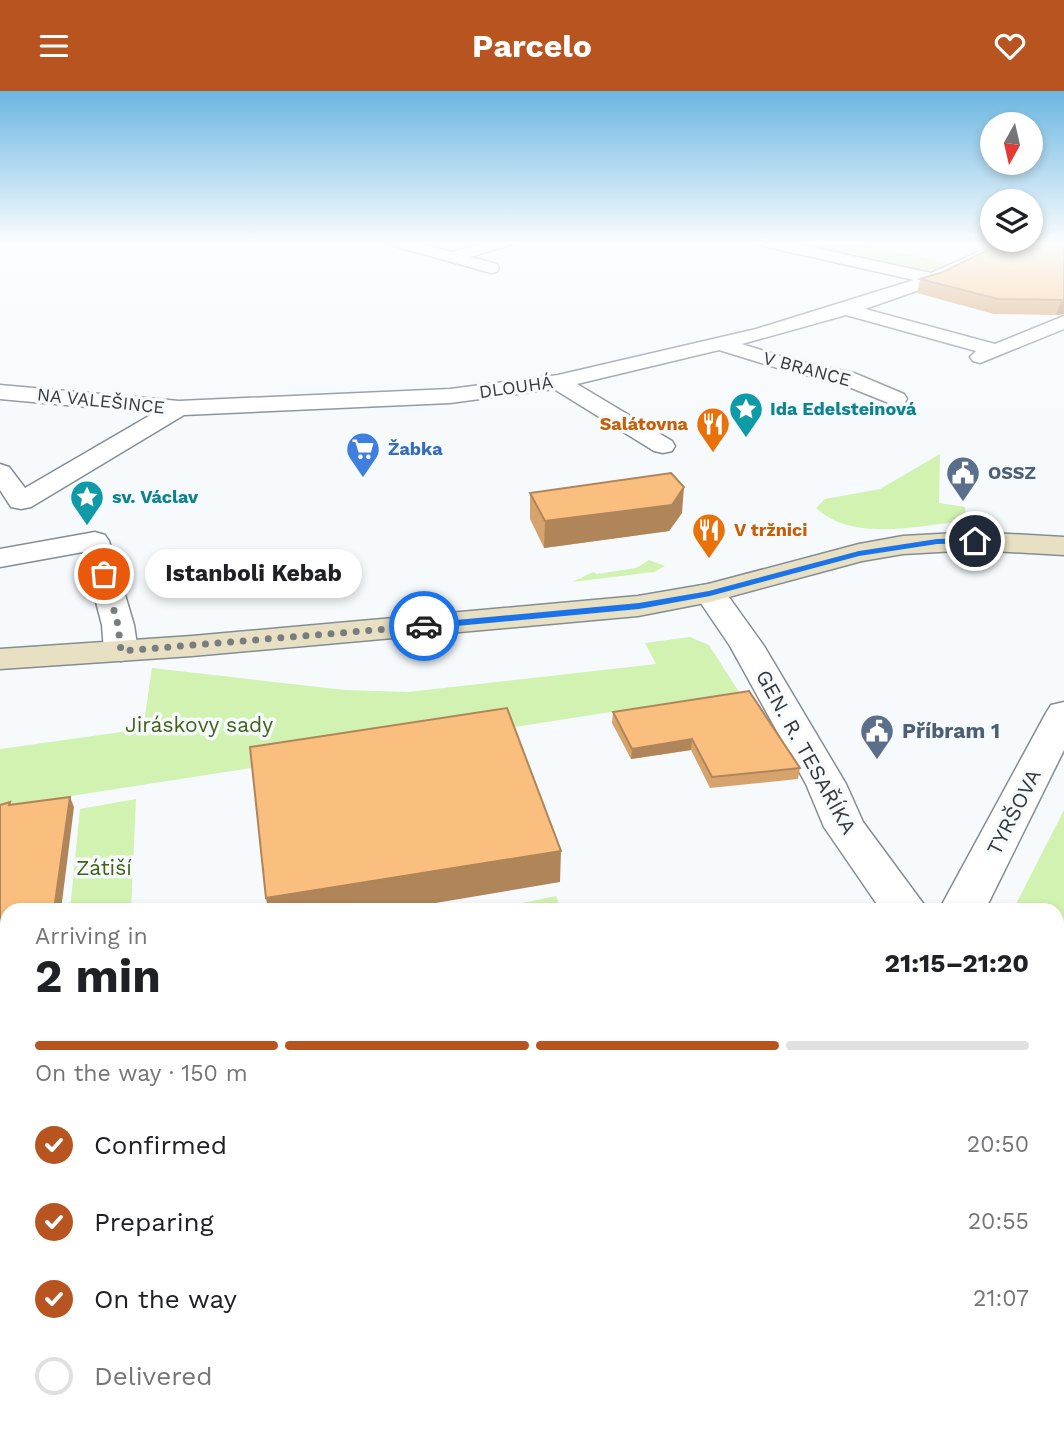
<!DOCTYPE html>
<html lang="en">
<head>
<meta charset="utf-8">
<style>
	:root { --surface:#fff; --page:#f2f2f2; --text:#202124; --muted:#757577; --line:#e0e0e0; --accent:#b8541f }
	body { margin:0; font-family:"Work Sans",sans-serif; background:var(--page); color:var(--text); height:100vh; display:flex; flex-direction:column; font-size:26px; white-space:nowrap }
	* { box-sizing:border-box; margin:0 }
	p { font-size:23px; color:var(--muted) }
	.icon { flex:none; width:38px; height:38px; fill:none; stroke:currentColor; stroke-width:2; stroke-linecap:round; stroke-linejoin:round }
	.map { position:relative; flex:1; overflow:hidden }
	.sheet { position:absolute; left:0px; top:812px; width:1064px; height:527px; display:flex; flex-direction:column; background:var(--surface); border-radius:21px 21px 0 0; box-shadow:0 4px 10px #0003 }
	.sheet>* { flex:none }
	.needle { width:46px; rotate:188deg }
	.controls { position:absolute; left:980px; top:21px; display:grid; gap:14px }
	.controls a { display:grid; place-items:center; width:63px; height:63px; border-radius:50%; background:var(--surface); box-shadow:0 4px 10px #0003; font-size:35px }
	.pin { position:absolute; display:grid; place-items:center; width:60px; height:60px; color:#fff; margin:-30px; border:4px solid #fff; border-radius:50%; box-shadow:0 2px 7px #0007 }
	.courier { position:absolute; display:grid; place-items:center; width:70px; height:70px; margin:-35px; border:5px solid #1a73e8; border-radius:50%; background:#fff; color:#222; box-shadow:0 2px 9px #0007 }
	.bubble { position:absolute; height:49px; border-radius:24px; background:var(--surface); box-shadow:0 4px 10px #0003; font-size:23px; font-weight:700; line-height:49px; text-align:center }
	.summary em { font-style:normal; font-weight:700 }
	.summary div { display:flex; flex-direction:column-reverse }
	.summary { display:flex; align-items:center; justify-content:space-between; height:119px; padding:0 35px }
	h1 { font-size:46px; font-weight:700; line-height:52px }
	.bar { display:grid; grid-template-columns:repeat(4,1fr); gap:10px 7px; align-content:center; height:84px; padding:0 35px }
	.bar i { height:9px; border-radius:5px; background:var(--line) }
	.bar .active { background:var(--accent) }
	.bar p { grid-column:span 4 }
	ol { padding:0 35px; list-style:none }
	li { display:flex; align-items:center; gap:21px; height:77px }
	li p { margin-inline-start:auto }
	li .icon { padding:7px; border-radius:50%; background:var(--accent); color:#fff; stroke-width:4 }
	li:last-child { color:var(--muted) }
	li i { width:38px; height:38px; border:4px solid var(--line); border-radius:50% }
	header { display:flex; justify-content:space-between; align-items:center; height:91px; padding:0 35px; background:var(--accent); color:#fff; font-size:32px; font-weight:700 }
	.map>svg:first-child { display:block }
	.green { fill:#d1f2b0 }
	.lines { fill:none; stroke-linecap:round; stroke-linejoin:round }
	.minor-casing { stroke:#848c94; stroke-width:3 }
	.secondary-casing { stroke:#848c94; stroke-width:3 }
	.minor { fill:#fff; fill-rule:evenodd }
	.secondary { fill:#e8e0c3; fill-rule:evenodd }
	.wall { fill:#d7a36d }
	.shaded-wall { fill:#af8559 }
	.building { fill:#fabe7f; stroke:#af8559; stroke-width:2 }
	.route { fill:#1a73e8 }
	.done { stroke:#797d80; stroke-width:7; stroke-dasharray:0 12.6 }
	.labels { text-anchor:middle; stroke-width:7; stroke-linejoin:round; paint-order:stroke }
	.far-street-label { font-size:18px; fill:#35393c; stroke:#f6fafd }
	.far-culture-label { font-size:18px; font-weight:bold; fill:#0d838f; stroke:#f6fafd; text-anchor:start }
	.far-food-label { font-size:18px; font-weight:bold; fill:#c56008; stroke:#f6fafd; text-anchor:end }
	.far-shop-label { font-size:18px; font-weight:bold; fill:#366cbe; stroke:#f6fafd; text-anchor:start }
	.far-service-label { font-size:18px; font-weight:bold; fill:#4e5e75; stroke:#f6fafd; text-anchor:start }
	.park-label { font-size:21px; fill:#426115; stroke:#f6fafd }
	.service-label { font-size:21px; font-weight:bold; fill:#4e5e75; stroke:#f6fafd; text-anchor:start }
	.street-label { font-size:21px; fill:#35393c; stroke:#f6fafd }
</style>
</head>
<body>
<header><svg class="icon" aria-label="menu" viewBox="0 0 24 24"><path d="M4 6h16M4 12h16M4 18h16"/></svg>Parcelo<svg class="icon" aria-label="heart" viewBox="0 0 24 24"><path d="M12 20l-8-8c-3-5 5-10 8-4 3-6 11-1 8 4z"/></svg></header>
<div class="map">
<svg width="1064" height="1338" viewBox="0 0 1064 1338">
	<rect width="100%" height="100%" fill="#f6fafd"/>
	<!-- green -->
	<path class="green" d="M 772,150 L 844,150 L 951,172 L 922,185 Z
		M 940,363 L 939,412 L 965,416 L 966,430 C 919,434 854,452 816,417 L 825,408 L 880,398 Z
		M 649,469 L 665,475 L 654,481 L 572,491 L 593,481 L 597,483 L 636,477 Z
		M 690,546 L 709,554 L 739,601 L 0,716 L 0,658 L 143,638 L 152,577 L 345,599 L 408,601 L 656,573 L 645,552 Z
		M 136,708 L 131,819 L 70,819 L 80,718 Z
		M 1064,719 L 1064,858 L 1057,857 L 1057,819 L 1013,819 Z
		M 556,805 L 561,819 L 487,819 Z
		M 0,1202 L 7,1202 L 7,1262 L 0,1282 Z"/>
	<g class="lines">
		<!-- minor casing -->
		<g class="minor-casing">
			<path id="minor" d="M 384,150 L 409,150 L 452,161 L 492,150 L 516,150 L 513,153 L 470,166 L 497,173 L 499,177 L 497,181 L 491,182 L 387,153 Z
				M 755,150 L 783,150 L 931,182 L 1003,150 L 1023,150 L 1020,153 L 939,192 L 865,218 L 995,253 L 1064,225 L 1064,238 L 980,272 L 973,270 L 970,266 L 976,260 L 846,224 L 742,253 L 796,270 L 854,282 L 904,303 L 907,308 L 904,313 L 896,315 L 839,292 L 784,279 L 719,259 L 577,293 L 672,350 L 675,355 L 672,360 L 663,362 L 654,360 L 554,298 L 450,312 L 184,324 L 31,416 L 21,418 L 11,416 L 0,399 L 0,373 L 9,376 L 25,397 L 154,322 L 0,308 L 0,294 L 179,310 L 450,298 L 558,284 L 756,238 L 914,189 L 763,155 Z
				M 95,441 L 105,444 L 109,450 L 134,534 L 138,560 L 133,567 L 121,570 L 109,567 L 104,560 L 102,534 L 83,461 L 0,476 L 0,458 Z
				M 710,493 L 721,495 L 764,555 L 846,693 L 863,731 L 928,819 L 881,819 L 824,736 L 806,693 L 730,555 L 694,502 L 699,495 Z
				M 1064,611 L 1064,659 L 985,819 L 939,819 L 1046,622 L 1051,614 Z
				M 1057,862 L 1064,863 L 1064,901 L 1057,900 Z
				M 1057,1020 L 1064,1022 L 1064,1082 L 1057,1079 Z"/>
		</g>
		<!-- secondary casing -->
		<g class="secondary-casing">
			<path id="secondary" d="M 975,441 L 1064,446 L 1064,464 L 975,459 L 903,463 L 862,470 L 710,511 L 638,525 L 192,565 L 0,578 L 0,558 L 192,545 L 638,505 L 708,493 L 859,453 L 903,445 Z"/>
		</g>
		<!-- minor -->
		<use href="#minor" class="minor"/>
		<!-- secondary -->
		<use href="#secondary" class="secondary"/>
	</g>
	<!-- wall -->
	<path class="wall" d="M 1064,150 L 1064,223 L 1056,224 L 994,223 L 917,202 L 920,188 L 943,181 Z
		M 530,402 L 682,422 L 669,440 L 544,457 L 530,428 Z
		M 613,621 L 800,677 L 798,688 L 710,697 L 691,659 L 631,668 L 612,632 Z
		M 1064,933 L 1064,973 L 1057,964 L 1057,934 Z
		M 790,1332 L 1057,1332 L 1064,1338 L 793,1338 Z"/>
	<!-- shaded-wall -->
	<path class="shaded-wall" d="M 1064,209 L 1064,223 L 1056,224 L 1061,210 Z
		M 684,396 L 682,422 L 669,440 L 544,457 L 545,430 Z
		M 692,648 L 691,659 L 631,668 L 632,658 Z
		M 70,706 L 74,716 L 61,819 L 54,819 Z
		M 561,760 L 560,791 L 394,819 L 268,819 L 266,807 Z
		M 7,948 L 7,960 L 0,961 L 0,949 Z
		M 858,1332 L 855,1338 L 839,1338 Z"/>
	<!-- building -->
	<path class="building" d="M 1006,150 L 1064,150 L 1064,209 L 998,208 L 920,188 L 943,181 Z
		M 671,382 L 684,396 L 672,414 L 545,430 L 530,402 Z
		M 749,600 L 800,677 L 712,686 L 692,648 L 632,658 L 613,621 Z
		M 507,617 L 561,760 L 266,807 L 250,656 Z
		M 70,706 L 54,819 L 7,819 L 7,948 L 0,949 L 0,714 L 10,711 L 9,714 Z
		M 1064,933 L 1064,954 L 1057,945 L 1057,934 Z
		M 1057,1105 L 1064,1116 L 1064,1338 L 861,1338 L 858,1332 L 839,1338 L 800,1338 L 798,1332 L 1057,1332 Z"/>
	<!-- sky -->
	<linearGradient id="sky" x2="0" y2="1"><stop stop-color="#6bb6e1"/><stop offset="0.45" stop-color="#fbfdfe"/><stop offset="1" stop-color="#fbfdfe" stop-opacity="0"/></linearGradient>
	<rect width="1064" height="337" fill="url(#sky)"/>
	<!-- route -->
	<path class="route" d="M 975,447 L 978,452 L 937,453 L 859,465 L 710,505 L 639,518 L 424,538 L 420,535 L 424,532 L 639,512 L 709,500 L 859,460 L 937,448 Z"/>
	<g class="lines">
		<!-- done -->
		<path class="done" d="M 104,483 L 118,534 L 121,560 L 424,535"/>
	</g>
	<!-- icons -->
	<defs>
		<g id="sight-pin" transform="scale(1.75)"><path d="M0 17L-7.5 6A9.5 9.5 0 1 1 7.5 6Z" fill="#0f9aa8" stroke="#f6fafd"/><path d="M0-6L1.8-2.2L6-1.7L2.9 1.2L3.7 5.4L0 3.3L-3.7 5.4L-2.9 1.2L-6-1.7L-1.8-2.2Z" fill="#fff"/></g>
		<g id="restaurant-pin" transform="scale(1.75)"><path d="M0 17L-7.5 6A9.5 9.5 0 1 1 7.5 6Z" fill="#e8710a" stroke="#f6fafd"/><path d="M-5-6h1v4h1v-4h1v4h1v-4h1v5L-1.5 .5V6h-2V.5L-5-1ZM5-6V6H3V1.5H1.5Q1.5-4 5-6Z" fill="#fff"/></g>
		<g id="supermarket-pin" transform="scale(1.75)"><path d="M0 17L-7.5 6A9.5 9.5 0 1 1 7.5 6Z" fill="#3f7fe0" stroke="#f6fafd"/><path d="M-6-5.5h2.5l.6 2H6L4.5 2H-2.5L-4.4-4H-6ZM-1.5 3.2a1.3 1.3 0 1 0 .1 0ZM3 3.2a1.3 1.3 0 1 0 .1 0Z" fill="#fff"/></g>
		<g id="civic-pin" transform="scale(1.75)"><path d="M0 17L-7.5 6A9.5 9.5 0 1 1 7.5 6Z" fill="#5c6f8a" stroke="#f6fafd"/><path d="M-.6-6.5H3V-4.5H.6V-3L4-1V1h2V6H-6V1h2V-1L-.6-3ZM-1.2 2.5V6h2.4V2.5Z" fill="#fff"/></g>
	</defs>
	<g fill-rule="evenodd">
		<use href="#sight-pin" x="746" y="318"/>
		<use href="#restaurant-pin" x="713" y="333"/>
		<use href="#supermarket-pin" x="363" y="358"/>
		<use href="#civic-pin" x="963" y="382"/>
		<use href="#sight-pin" x="87" y="406"/>
		<use href="#restaurant-pin" x="709" y="439"/>
		<use href="#civic-pin" x="877" y="640"/>
	</g>
	<g class="labels">
		<!-- far-street labels -->
		<g class="far-street-label">
			<text transform="translate(807 278) rotate(15)" y="6">V BRANCE</text>
			<text transform="translate(516 296) rotate(-8)" y="6">DLOUHÁ</text>
			<text transform="translate(101 310) rotate(6)" y="6">NA VALEŠINCE</text>
		</g>
		<!-- far-culture labels -->
		<g class="far-culture-label">
			<text x="770" y="324">Ida Edelsteinová</text>
			<text x="112" y="412">sv. Václav</text>
		</g>
		<!-- far-food labels -->
		<g class="far-food-label">
			<text x="688" y="339">Salátovna</text>
			<text x="734" y="445" text-anchor="start">V tržnici</text>
		</g>
		<!-- far-shop labels -->
		<g class="far-shop-label">
			<text x="388" y="364">Žabka</text>
		</g>
		<!-- far-service labels -->
		<g class="far-service-label">
			<text x="988" y="388">OSSZ</text>
		</g>
		<!-- park labels -->
		<g class="park-label">
			<text x="199" y="641">Jiráskovy sady</text>
			<text x="104" y="784">Zátiší</text>
		</g>
		<!-- service labels -->
		<g class="service-label">
			<text x="902" y="647">Příbram 1</text>
		</g>
		<!-- street labels -->
		<g class="street-label">
			<text transform="translate(806 661) rotate(61)" y="7">GEN. R. TESAŘÍKA</text>
			<text transform="translate(1014 721) rotate(-63)" y="7">TYRŠOVA</text>
		</g>
	</g>
</svg>
<div class="controls">
<a><svg class="needle" viewBox="-14 -14 28 28"><path d="M0-13l5 13h-10z" fill="#e53935"/><path d="M0 13l5-13h-10z" fill="#757577"/></svg></a>
<a><svg class="icon" aria-label="layers" viewBox="0 0 24 24"><path d="M12 4l9 5-9 5-9-5zM3 14l9 5 9-5"/></svg></a>
</div>
<div class="pin" style="left:104px;top:483px;background:#ea580c"><svg class="icon" aria-label="bag" viewBox="0 0 24 24"><path d="M5 8h14l-1 12H6zM9 8a3 3 0 0 1 6 0"/></svg></div>
<div class="pin" style="left:975px;top:450px;background:#1f2937"><svg class="icon" aria-label="home" viewBox="0 0 24 24"><path d="M3 11l9-7 9 7M6 9v11h12V9"/></svg></div>
<div class="courier" style="left:424px;top:535px"><svg class="icon" aria-label="car" viewBox="0 0 24 24"><path d="M5 17H2v-5l4-1 3-4h7l3 4 3 1v5h-3M9 17h6M6 11h13"/><circle cx="7" cy="17" r="2"/><circle cx="17" cy="17" r="2"/></svg></div>
<div class="bubble" style="left:145px;top:458px;width:217px">Istanboli Kebab</div>
<section class="sheet">
<div class="summary"><div><h1>2 min</h1><p>Arriving in</p></div><em>21:15–21:20</em></div>
<div class="bar"><i class="active"></i><i class="active"></i><i class="active"></i><i></i><p>On the way · 150 m</p></div>
<ol>
<li><svg class="icon" aria-label="check" viewBox="0 0 24 24"><path d="M5 12l5 5 9-10"/></svg>Confirmed<p>20:50</p></li>
<li><svg class="icon" aria-label="check" viewBox="0 0 24 24"><path d="M5 12l5 5 9-10"/></svg>Preparing<p>20:55</p></li>
<li><svg class="icon" aria-label="check" viewBox="0 0 24 24"><path d="M5 12l5 5 9-10"/></svg>On the way<p>21:07</p></li>
<li><i></i>Delivered</li>
</ol>
</section>
</div>
</body>
</html>
